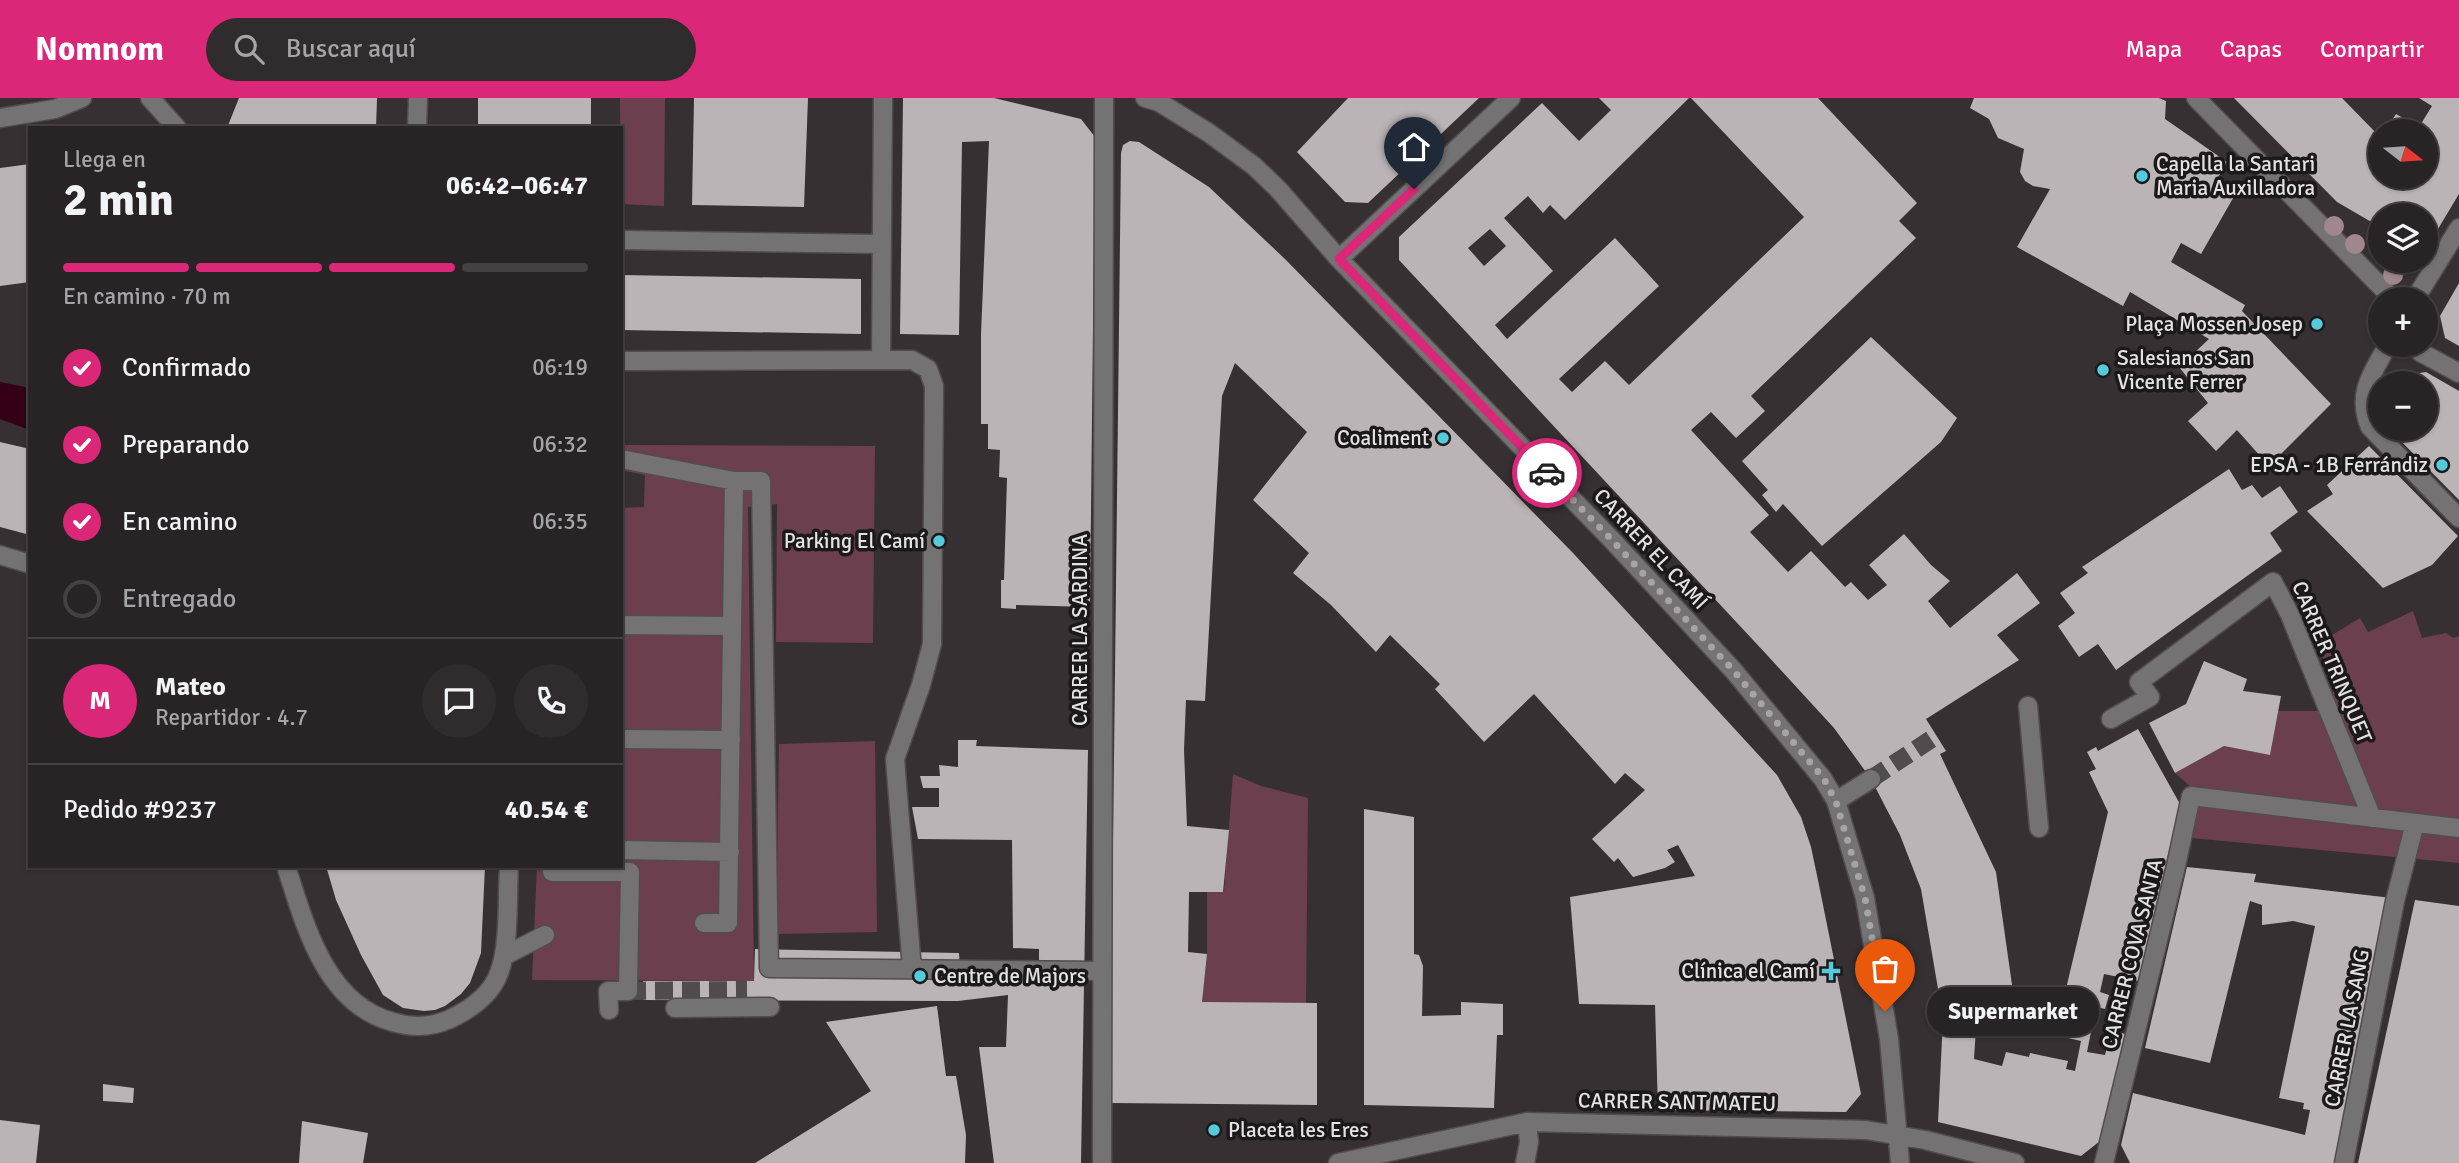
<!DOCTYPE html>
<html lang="es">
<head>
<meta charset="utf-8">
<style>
	:root { --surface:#282426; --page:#302c2e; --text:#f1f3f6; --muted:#a5a4a7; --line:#444143; --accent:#db2777 }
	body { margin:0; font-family:Signika,sans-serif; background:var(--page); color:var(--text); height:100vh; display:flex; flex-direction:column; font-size:26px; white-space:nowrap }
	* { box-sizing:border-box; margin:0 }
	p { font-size:23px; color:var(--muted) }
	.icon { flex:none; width:38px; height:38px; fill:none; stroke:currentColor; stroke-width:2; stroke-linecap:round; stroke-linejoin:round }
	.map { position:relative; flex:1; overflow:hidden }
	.side { position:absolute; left:28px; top:28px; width:595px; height:742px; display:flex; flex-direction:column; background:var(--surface); border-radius:0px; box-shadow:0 2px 5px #0004,0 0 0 2px var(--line) }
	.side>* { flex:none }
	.needle { width:46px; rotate:107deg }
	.tools { position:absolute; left:2368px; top:21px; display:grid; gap:14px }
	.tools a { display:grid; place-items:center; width:70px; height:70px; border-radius:50%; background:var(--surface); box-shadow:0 2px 5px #0004,0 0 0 2px var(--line); font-size:35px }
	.pin { position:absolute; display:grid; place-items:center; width:60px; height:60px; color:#fff; margin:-72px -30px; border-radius:50% 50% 50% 0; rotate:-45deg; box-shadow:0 0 7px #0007 }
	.pin .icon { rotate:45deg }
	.courier { position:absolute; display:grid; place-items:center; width:70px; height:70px; margin:-35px; border:5px solid #db2777; border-radius:50%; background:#fff; color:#222; box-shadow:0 2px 9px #0007 }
	.bubble { position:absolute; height:49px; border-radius:24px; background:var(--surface); box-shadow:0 2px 5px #0004,0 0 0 2px var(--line); font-size:23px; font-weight:700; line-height:49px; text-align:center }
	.head em { font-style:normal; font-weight:700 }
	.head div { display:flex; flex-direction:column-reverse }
	.head { display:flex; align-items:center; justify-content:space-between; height:119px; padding:0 35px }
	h1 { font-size:46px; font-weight:700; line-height:52px }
	.bar { display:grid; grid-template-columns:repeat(4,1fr); gap:10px 7px; align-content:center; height:84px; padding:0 35px }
	.bar i { height:9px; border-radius:5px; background:var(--line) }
	.bar .active { background:var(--accent) }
	.bar p { grid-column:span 4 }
	.line { display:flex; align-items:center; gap:18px; padding:0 35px; border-top:2px solid var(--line) }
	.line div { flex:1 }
	.round { display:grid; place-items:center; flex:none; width:74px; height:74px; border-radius:37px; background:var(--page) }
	ol { padding:0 35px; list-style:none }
	li { display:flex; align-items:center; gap:21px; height:77px }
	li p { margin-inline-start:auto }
	li .icon { padding:7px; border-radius:50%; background:var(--accent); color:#fff; stroke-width:4 }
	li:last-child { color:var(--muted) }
	li i { width:38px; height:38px; border:4px solid var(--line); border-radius:50% }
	header { display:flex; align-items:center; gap:42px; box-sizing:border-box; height:98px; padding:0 35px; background:var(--accent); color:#fff }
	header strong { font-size:33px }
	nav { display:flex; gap:38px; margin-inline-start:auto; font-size:24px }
	.search { width:490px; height:63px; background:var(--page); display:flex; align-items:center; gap:18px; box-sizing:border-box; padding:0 24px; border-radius:38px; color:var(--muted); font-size:26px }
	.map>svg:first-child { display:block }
	.green { fill:#6c3f4f }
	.water { fill:#330017 }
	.building { fill:#bbb4b6; fill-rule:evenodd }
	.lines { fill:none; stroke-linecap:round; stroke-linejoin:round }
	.minor-tunnel { stroke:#504b4d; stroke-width:18; stroke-dasharray:18 9; stroke-linecap:butt }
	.minor-casing { stroke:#524c4e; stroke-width:21 }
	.minor { stroke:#757273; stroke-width:18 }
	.tree { fill:#a0878e }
	.done { stroke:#a8a4a5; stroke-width:7; stroke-dasharray:0 12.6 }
	.route { stroke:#db2777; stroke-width:9 }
	.poi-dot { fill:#53cbdb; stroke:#1c191a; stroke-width:2.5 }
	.labels { text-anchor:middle; stroke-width:7; stroke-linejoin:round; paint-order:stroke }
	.poi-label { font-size:21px; fill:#e6e2e3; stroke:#1c191a; text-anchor:end }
	.street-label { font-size:21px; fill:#e6e2e3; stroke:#1c191a }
</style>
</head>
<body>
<header>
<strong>Nomnom</strong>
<div class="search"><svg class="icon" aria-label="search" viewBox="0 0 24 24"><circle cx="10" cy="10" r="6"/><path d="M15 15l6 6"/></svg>Buscar aquí</div>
<nav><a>Mapa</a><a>Capas</a><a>Compartir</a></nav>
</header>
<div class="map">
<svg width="2459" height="1065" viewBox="0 0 2459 1065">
	<rect width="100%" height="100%" fill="#363032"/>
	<!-- green -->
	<path class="green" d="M 620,0 L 665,0 L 664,108 L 621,106 Z
		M 621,347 L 875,348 L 873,545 L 776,544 L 777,406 L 748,409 L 754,883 L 532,882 L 537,768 L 621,768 L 621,410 L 644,409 L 645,377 L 621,372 Z
		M 2413,513 L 2422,540 L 2446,535 L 2453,540 L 2459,538 L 2459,765 L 2191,740 L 2200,697 L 2175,675 L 2224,648 L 2270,657 L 2278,613 L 2338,613 L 2319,545 L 2360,520 L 2368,534 Z
		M 875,643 L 877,834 L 776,836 L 779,646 Z
		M 1233,676 L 1261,688 L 1308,700 L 1306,905 L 1202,904 L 1207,856 L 1207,794 L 1224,793 Z"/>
	<!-- water -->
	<path class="water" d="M 0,284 L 30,290 L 30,332 L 0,321 Z"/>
	<!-- building -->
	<path class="building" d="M 239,0 L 377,0 L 376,30 L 329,30 L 329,26 L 314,26 L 314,30 L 227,30 Z
		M 478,0 L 591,0 L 591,30 L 478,30 Z
		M 694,0 L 808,0 L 804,109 L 692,107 Z
		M 903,0 L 994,0 L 1081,21 L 1095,39 L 1090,509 L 1016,507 L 1016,511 L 1001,510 L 1001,482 L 1004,482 L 1007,380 L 999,379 L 1000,352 L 988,351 L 988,326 L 981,326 L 981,236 L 989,43 L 962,44 L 959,237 L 900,236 Z
		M 1348,0 L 1479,0 L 1368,105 L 1345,104 L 1297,54 Z
		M 1599,0 L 1689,0 L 1565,122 L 1550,107 L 1543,115 L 1528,98 L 1504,120 L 1553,173 L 1495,227 L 1507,241 L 1615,140 L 1659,188 L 1559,281 L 1572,294 L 1605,263 L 1629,287 L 1804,119 L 1691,0 L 1818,0 L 1917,105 L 1899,123 L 1916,140 L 1751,298 L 1765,313 L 1736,340 L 1711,314 L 1691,332 L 1769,417 L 1750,434 L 1788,474 L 1811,453 L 1845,489 L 1851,484 L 1868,502 L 1887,487 L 1869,467 L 1904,436 L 1931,467 L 1950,483 L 1928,503 L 1950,530 L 2017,475 L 2040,505 L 1997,537 L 2019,562 L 1926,621 L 1946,653 L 1940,656 L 1996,774 L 2015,908 L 1984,915 L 1981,932 L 1976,930 L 1974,961 L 2002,968 L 2006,954 L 2029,959 L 2030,955 L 2068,963 L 2066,971 L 2075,973 L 2081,943 L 2055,937 L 2108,714 L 2089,674 L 2096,671 L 2087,654 L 2096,649 L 2098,653 L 2138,631 L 2180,706 L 2138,883 L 2104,876 L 2100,894 L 2109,897 L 2105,911 L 2096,909 L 2087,954 L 2105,957 L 2111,932 L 2125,936 L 2100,1043 L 2081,1058 L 1938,1024 L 1943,920 L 1921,791 L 1900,737 L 1871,681 L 1834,630 L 1767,557 L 1399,162 L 1399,139 L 1542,5 L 1579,43 L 1611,12 ZM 1490,131 L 1506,148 L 1484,168 L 1468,150 Z
		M 1974,0 L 2159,0 L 2166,3 L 2165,21 L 2227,64 L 2217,81 L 2236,95 L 2201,156 L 2181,145 L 2171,164 L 2245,207 L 2242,213 L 2331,306 L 2269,368 L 2237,332 L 2216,353 L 2188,323 L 2208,305 L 2179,269 L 2209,241 L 2130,194 L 2123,208 L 2017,149 L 2050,91 L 2033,88 L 2025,83 L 2020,74 L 2024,51 L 1998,40 L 1989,21 L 1970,10 Z
		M 2234,0 L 2342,0 L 2380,39 L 2380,79 L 2426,79 L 2426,52 L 2428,53 L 2435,40 L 2419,29 L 2432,8 L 2419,0 L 2459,0 L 2459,96 L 2432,141 L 2426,143 L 2426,117 L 2380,117 L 2380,129 L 2337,104 Z
		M 2396,16 L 2419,29 L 2417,33 L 2385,33 Z
		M 1130,43 L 1139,44 L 1209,89 L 1286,162 L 1573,455 L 1777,677 L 1801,719 L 1811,749 L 1819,787 L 1861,996 L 1846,1014 L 1658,1012 L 1655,907 L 1579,906 L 1570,799 L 1695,778 L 1678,747 L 1667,752 L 1675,764 L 1665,770 L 1633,779 L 1618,760 L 1614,764 L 1592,741 L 1645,692 L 1625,675 L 1615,686 L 1534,596 L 1484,644 L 1435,591 L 1440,586 L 1390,537 L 1376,554 L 1331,507 L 1293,475 L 1309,455 L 1253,402 L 1307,334 L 1235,265 L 1222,298 L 1205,603 L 1186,602 L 1184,652 L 1187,728 L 1229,732 L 1223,794 L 1189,794 L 1188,854 L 1207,856 L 1202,904 L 1317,905 L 1317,1007 L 1110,1005 L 1121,55 L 1123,47 Z
		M 30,66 L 30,184 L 0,188 L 0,70 Z
		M 621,177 L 861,181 L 861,236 L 621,232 Z
		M 2459,185 L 2459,248 L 2445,240 L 2440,218 Z
		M 1871,239 L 1957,320 L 1941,344 L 1822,448 L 1783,406 L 1776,414 L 1762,397 L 1768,392 L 1742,363 Z
		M 2426,274 L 2459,293 L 2459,402 L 2389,331 L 2426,331 L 2426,285 L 2401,285 L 2406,277 Z
		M 0,344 L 30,351 L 30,437 L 0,429 Z
		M 2369,348 L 2458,438 L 2432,467 L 2383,490 L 2307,413 L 2333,396 L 2327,387 Z
		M 2229,371 L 2242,392 L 2252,387 L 2262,400 L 2280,388 L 2298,414 L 2270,435 L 2282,453 L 2116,572 L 2098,546 L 2079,559 L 2058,528 L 2075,515 L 2060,495 L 2088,475 L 2082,469 Z
		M 2204,563 L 2247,581 L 2243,593 L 2281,598 L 2270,657 L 2224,648 L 2175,675 L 2149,625 L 2186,606 Z
		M 958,642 L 977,642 L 976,648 L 1088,652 L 1081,1065 L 994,1065 L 979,949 L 1006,949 L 1008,897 L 958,903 L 643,902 L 643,883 L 754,883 L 755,851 L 959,855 L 960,874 L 1039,873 L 1039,851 L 1013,850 L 1012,742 L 918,741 L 912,709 L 939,709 L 939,690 L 923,690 L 920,678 L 940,678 L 939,667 L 958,669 Z
		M 1364,711 L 1414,719 L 1414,856 L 1419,857 L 1423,868 L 1422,918 L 1461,917 L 1461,904 L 1503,906 L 1503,937 L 1497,937 L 1494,1010 L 1364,1007 Z
		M 326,768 L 485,768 L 481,855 L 470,885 L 461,896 L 445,908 L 435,912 L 424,913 L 403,910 L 383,897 L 361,857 L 336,802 Z
		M 2187,769 L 2256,776 L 2254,784 L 2392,800 L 2334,1065 L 2130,1065 L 2121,1047 L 2133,995 L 2305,1037 L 2310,1012 L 2303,1011 L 2304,1005 L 2279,1000 L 2315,828 L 2293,823 L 2262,827 L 2262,807 L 2250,803 L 2210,965 L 2145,950 Z
		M 2415,802 L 2459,808 L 2459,1065 L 2358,1065 Z
		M 937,908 L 946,978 L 956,978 L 966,1037 L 965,1065 L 755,1065 L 871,993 L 826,924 Z
		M 103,986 L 134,990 L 133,1005 L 103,1003 Z
		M 0,1022 L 40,1027 L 36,1065 L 0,1065 Z
		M 302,1023 L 368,1035 L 363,1065 L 299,1065 Z"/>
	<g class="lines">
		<!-- minor-tunnel -->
		<path class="minor-tunnel" d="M 1871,681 L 1936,638
			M 628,893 L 747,892"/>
		<!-- minor casing -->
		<g class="minor-casing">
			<path id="minor" d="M 150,0 L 177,30
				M 1145,0 L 1159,4 L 1209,35 L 1254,68 L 1278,91 L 1339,161 L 1611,441 L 1733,572 L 1823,681 L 1836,703 L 1865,800 L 1889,941 L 1900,1065
				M 2196,0 L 2393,201
				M 0,20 L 55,11 L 82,0
				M 417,30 L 418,0
				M 621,142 L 881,146
				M 1339,161 L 1511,0
				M 2415,201 L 2459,130
				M 2388,247 C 2372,275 2356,296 2370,329 L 2459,420
				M 2420,254 L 2459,275
				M 881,261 L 883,0
				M 621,263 L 912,262 L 928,271 L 934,288 L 932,546 L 921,587 L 895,661 L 912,871
				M 621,361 L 734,383 L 761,383 L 769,870 L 1102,873
				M 0,457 L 30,466
				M 621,527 L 732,528
				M 2028,608 L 2039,730
				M 2111,621 L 2150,599 L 2139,584 L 2273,484 L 2290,517 L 2372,720
				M 621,641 L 731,642
				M 1836,703 L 1871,681
				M 621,752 L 730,754
				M 286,768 C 305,827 325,906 393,924 C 412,930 432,929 450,921 C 471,911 491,897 499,875 C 510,847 507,799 509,768
				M 552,774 L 630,774 L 628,893 L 608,893 L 609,912
				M 704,825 L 728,825 L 734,383
				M 504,858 L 545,837
				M 675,910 L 770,909
				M 1102,1065 L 1104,0
				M 1338,1065 L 1527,1024 L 1866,1032 L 1925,1042 L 2015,1065
				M 1525,1065 L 1529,1044 L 1527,1024
				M 2104,1065 L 2176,768 L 2191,698 L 2459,730
				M 2344,1065 L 2395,803 L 2415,725"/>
		</g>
		<!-- minor -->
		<use href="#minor" class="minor"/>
	</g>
	<!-- trees -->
	<g class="tree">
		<circle cx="2334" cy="128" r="10"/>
		<circle cx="2355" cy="146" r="10"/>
		<circle cx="2393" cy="177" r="10"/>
	</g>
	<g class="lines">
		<!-- done -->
		<path class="done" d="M 1547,375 L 1611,441 L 1733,572 L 1824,681 L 1836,704 L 1865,800 L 1885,913"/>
		<!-- route -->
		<path class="route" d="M 1414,91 L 1339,161 L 1547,375"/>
	</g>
	<!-- markers -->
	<g class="poi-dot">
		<circle cx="2142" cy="78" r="7"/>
		<circle cx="2317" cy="226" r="7"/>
		<circle cx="2103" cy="272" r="7"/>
		<circle cx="1443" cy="340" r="7"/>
		<circle cx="2442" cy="367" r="7"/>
		<circle cx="939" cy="443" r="7"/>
		<path d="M1827.5 862.5h7v7h7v7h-7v7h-7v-7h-7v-7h7z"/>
		<circle cx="920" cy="878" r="7"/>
		<circle cx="1214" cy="1032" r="7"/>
	</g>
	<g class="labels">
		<!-- poi labels -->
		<g class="poi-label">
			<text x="2156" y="73" text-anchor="start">Capella la Santari<tspan x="2156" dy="24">Maria Auxilladora</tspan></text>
			<text x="2303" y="233">Plaça Mossen Josep</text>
			<text x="2117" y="267" text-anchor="start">Salesianos San<tspan x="2117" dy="24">Vicente Ferrer</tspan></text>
			<text x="1429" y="347">Coaliment</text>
			<text x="2428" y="374">EPSA - 1B Ferrándiz</text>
			<text x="925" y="450">Parking El Camí</text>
			<text x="1815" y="880">Clínica el Camí</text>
			<text x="934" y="885" text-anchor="start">Centre de Majors</text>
			<text x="1228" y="1039" text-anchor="start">Placeta les Eres</text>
		</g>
		<!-- street labels -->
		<g class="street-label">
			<text transform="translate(1651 451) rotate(47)" y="7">CARRER EL CAMÍ</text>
			<text transform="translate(1080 532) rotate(-90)" y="7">CARRER LA SARDINA</text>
			<text transform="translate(2332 564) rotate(67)" y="7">CARRER TRINQUET</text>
			<text transform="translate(2132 856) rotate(-76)" y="7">CARRER COVA SANTA</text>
			<text transform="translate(2347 930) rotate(-79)" y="7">CARRER LA SANG</text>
			<text transform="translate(1677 1004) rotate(1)" y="7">CARRER SANT MATEU</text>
		</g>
	</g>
</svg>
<div class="tools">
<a><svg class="needle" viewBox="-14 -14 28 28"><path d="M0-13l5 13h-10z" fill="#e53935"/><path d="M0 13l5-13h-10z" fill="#a5a4a7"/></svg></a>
<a><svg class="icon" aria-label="layers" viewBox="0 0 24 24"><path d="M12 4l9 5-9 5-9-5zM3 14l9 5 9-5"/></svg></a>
<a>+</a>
<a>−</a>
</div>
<div class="pin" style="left:1885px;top:913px;background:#ea580c"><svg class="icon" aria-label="bag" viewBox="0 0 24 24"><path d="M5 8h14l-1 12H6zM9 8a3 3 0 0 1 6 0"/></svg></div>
<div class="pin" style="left:1414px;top:91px;background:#1f2937"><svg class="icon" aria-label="home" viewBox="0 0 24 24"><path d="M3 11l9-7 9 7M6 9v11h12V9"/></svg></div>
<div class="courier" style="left:1547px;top:375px"><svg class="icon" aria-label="car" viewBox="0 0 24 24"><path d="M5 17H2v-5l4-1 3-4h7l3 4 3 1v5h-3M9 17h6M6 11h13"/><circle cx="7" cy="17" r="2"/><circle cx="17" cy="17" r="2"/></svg></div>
<div class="bubble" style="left:1927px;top:889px;width:172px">Supermarket</div>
<section class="side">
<div class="head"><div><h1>2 min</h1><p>Llega en</p></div><em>06:42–06:47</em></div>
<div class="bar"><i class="active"></i><i class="active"></i><i class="active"></i><i></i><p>En camino · 70 m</p></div>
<ol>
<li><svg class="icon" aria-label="check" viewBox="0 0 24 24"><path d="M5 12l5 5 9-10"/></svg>Confirmado<p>06:19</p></li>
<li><svg class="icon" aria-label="check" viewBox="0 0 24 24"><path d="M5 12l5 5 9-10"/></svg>Preparando<p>06:32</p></li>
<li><svg class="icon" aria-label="check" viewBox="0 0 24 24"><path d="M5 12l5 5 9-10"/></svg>En camino<p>06:35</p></li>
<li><i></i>Entregado</li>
</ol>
<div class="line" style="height:126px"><b class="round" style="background:var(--accent);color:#fff">M</b><div><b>Mateo</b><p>Repartidor · 4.7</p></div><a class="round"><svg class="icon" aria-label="chat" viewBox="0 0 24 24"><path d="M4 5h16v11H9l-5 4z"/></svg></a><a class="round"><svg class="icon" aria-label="phone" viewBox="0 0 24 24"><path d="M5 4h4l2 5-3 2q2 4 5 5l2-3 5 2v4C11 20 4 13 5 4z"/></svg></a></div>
<div class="line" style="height:91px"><div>Pedido #9237</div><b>40.54 €</b></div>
</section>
</div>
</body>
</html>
